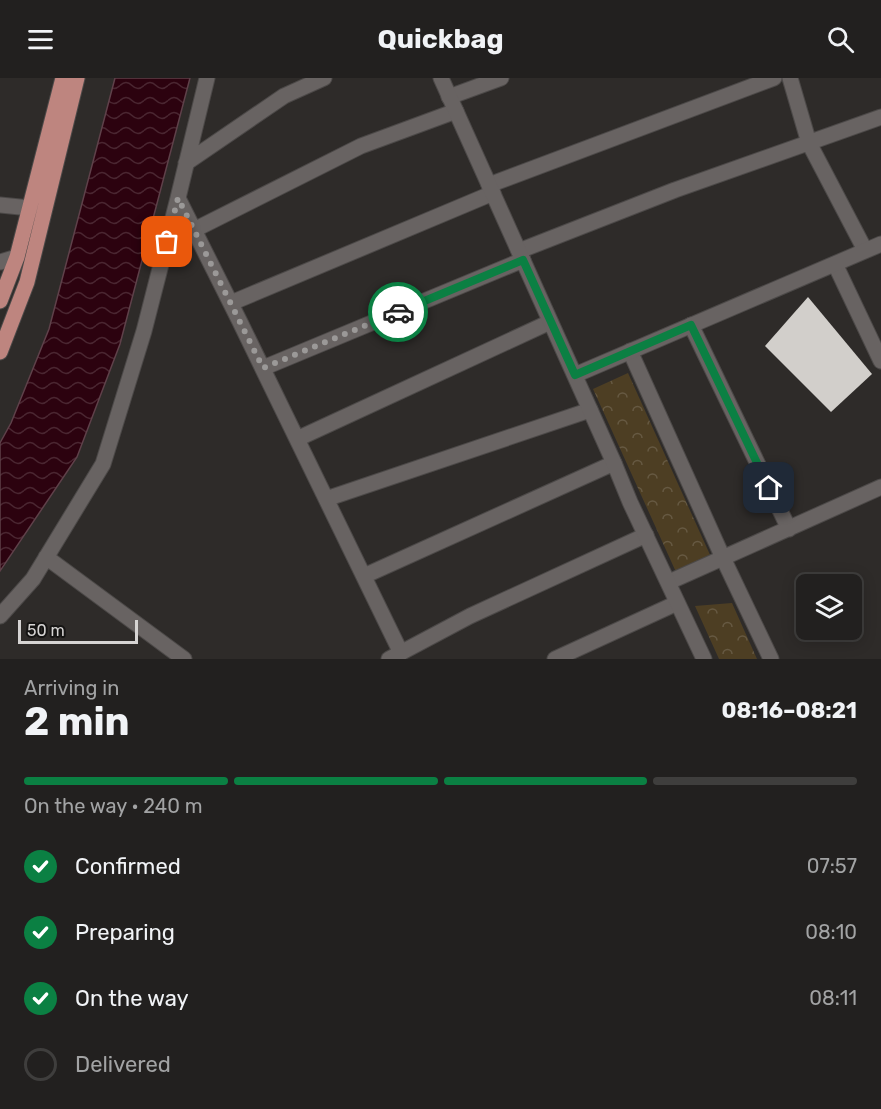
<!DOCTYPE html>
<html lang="en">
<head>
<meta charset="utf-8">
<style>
	:root { --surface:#22201f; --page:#2e2d2c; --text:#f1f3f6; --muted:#a2a3a4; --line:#3f3e3d; --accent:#0b8043 }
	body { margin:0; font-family:Rubik,sans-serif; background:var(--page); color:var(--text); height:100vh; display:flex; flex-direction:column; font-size:22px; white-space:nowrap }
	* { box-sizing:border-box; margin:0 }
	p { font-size:20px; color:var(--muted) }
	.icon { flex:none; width:33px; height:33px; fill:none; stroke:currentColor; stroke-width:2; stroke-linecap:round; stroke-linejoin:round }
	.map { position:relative; height:581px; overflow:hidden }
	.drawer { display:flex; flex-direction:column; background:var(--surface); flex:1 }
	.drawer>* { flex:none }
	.controls { position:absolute; left:796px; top:496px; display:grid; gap:12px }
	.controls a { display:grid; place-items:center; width:66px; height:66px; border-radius:9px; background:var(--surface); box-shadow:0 3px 15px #0003,0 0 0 2px var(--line); font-size:30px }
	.scale { position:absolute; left:18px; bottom:15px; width:120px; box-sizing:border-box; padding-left:6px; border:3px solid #d6d4d3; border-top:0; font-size:16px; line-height:21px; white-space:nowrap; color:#d6d4d3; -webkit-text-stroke:4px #151413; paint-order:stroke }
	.pin { position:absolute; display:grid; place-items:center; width:51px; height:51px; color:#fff; margin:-26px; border-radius:12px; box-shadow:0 3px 9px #0006 }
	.courier { position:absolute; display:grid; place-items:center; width:60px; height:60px; margin:-30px; border:4px solid #0b8043; border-radius:50%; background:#fff; color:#222; box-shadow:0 2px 8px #0007 }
	.headline em { font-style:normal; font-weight:700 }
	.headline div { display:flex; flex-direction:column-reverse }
	.headline { display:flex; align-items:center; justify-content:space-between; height:102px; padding:0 24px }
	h1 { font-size:39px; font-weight:700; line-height:45px }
	.bar { display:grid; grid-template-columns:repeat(4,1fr); gap:9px 6px; align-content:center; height:72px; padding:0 24px }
	.bar i { height:8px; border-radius:4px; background:var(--line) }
	.bar .selected { background:var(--accent) }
	.bar p { grid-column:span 4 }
	ol { padding:0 24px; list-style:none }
	li { display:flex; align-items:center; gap:18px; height:66px }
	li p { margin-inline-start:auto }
	li .icon { padding:6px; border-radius:50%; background:var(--accent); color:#fff; stroke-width:4 }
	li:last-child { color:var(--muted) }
	li i { width:33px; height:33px; border:3px solid var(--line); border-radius:50% }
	header { display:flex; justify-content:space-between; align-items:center; height:78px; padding:0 24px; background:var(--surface); font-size:27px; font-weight:700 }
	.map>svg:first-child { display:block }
	.forest { fill:url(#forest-crowns) }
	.water { fill:url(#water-waves); stroke:#5f414a; stroke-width:1.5 }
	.building { fill:#d2cfcb }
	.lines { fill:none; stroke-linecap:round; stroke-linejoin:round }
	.minor-casing { stroke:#4c4948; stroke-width:17 }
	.secondary-casing { stroke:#4c4948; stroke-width:17 }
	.primary-casing { stroke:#4c4948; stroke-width:17 }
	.minor { stroke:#686362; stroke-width:15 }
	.secondary { stroke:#686362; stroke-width:15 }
	.primary { stroke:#be857f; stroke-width:15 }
	.done { stroke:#9b9998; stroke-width:6; stroke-dasharray:0 10.8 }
	.route { stroke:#0b8043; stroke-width:8 }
</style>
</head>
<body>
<header><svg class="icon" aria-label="menu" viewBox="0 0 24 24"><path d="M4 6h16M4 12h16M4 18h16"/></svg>Quickbag<svg class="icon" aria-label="search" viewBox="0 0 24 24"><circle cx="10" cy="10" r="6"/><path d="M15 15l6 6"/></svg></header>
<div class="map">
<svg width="881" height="581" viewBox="0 0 881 581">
	<defs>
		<pattern id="forest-crowns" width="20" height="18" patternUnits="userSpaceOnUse" patternTransform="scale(1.5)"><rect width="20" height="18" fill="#4d3e23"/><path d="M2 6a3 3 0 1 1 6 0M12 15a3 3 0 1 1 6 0" fill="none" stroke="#665942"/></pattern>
		<pattern id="water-waves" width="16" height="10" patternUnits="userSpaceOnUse" patternTransform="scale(1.5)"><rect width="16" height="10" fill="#2c020f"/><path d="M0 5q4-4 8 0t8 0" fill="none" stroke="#4a2631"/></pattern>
	</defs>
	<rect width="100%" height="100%" fill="#2e2b29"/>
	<!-- forest -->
	<path class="forest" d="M 628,295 L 711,479 L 676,494 L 593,311 Z
		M 732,525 L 757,581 L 719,581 L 695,528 Z"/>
	<!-- water -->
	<path class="water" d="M 115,0 L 190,0 L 120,266 L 77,379 L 0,493 L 0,365 L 11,345 L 49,251 Z"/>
	<!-- building -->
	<path class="building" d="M 808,219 L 872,296 L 831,334 L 765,268 Z"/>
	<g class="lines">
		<!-- minor casing -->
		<g class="minor-casing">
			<path id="minor" d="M 207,0 L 178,120 L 240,244 L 401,575
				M 790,0 L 809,65 L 865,172
				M 449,19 L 501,0
				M 186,85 L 284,18 L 324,0
				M 489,107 L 774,0
				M 0,127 L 30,130
				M 194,152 L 361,68 L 456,33
				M 519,173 L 675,112 L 881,39
				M 0,184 L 17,179
				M 835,186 L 881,283
				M 231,225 L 493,115
				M 691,247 L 789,451
				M 630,273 L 723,480 L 771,581
				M 263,290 L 523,182
				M 297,361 L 550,244
				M 326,421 L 590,332
				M 46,479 L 184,581
				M 364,498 L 614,385
				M 669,504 L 881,409
				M 0,538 L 33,501 L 103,386 L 144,253 L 178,120
				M 389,581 L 470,538 L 646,457
				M 555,581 L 677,525"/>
		</g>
		<!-- secondary casing -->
		<g class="secondary-casing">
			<path id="secondary" d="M 441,0 L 614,385 L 630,424 L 704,581
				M 575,297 L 881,166"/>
		</g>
		<!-- primary casing -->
		<g class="primary-casing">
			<path id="primary" d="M 0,223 L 17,179 L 63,0
				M 0,274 L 27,204 L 77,0"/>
		</g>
		<!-- minor -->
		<use href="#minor" class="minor"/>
		<!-- secondary -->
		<use href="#secondary" class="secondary"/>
		<!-- primary -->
		<use href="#primary" class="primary"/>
	</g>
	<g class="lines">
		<!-- done -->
		<path class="done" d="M 167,164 L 178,120 L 263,290 L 398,234"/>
		<!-- route -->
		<path class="route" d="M 398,234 L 523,182 L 575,297 L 691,247 L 769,410"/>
	</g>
</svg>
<div class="controls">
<a><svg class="icon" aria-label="layers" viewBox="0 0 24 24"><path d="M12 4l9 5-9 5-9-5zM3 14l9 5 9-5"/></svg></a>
</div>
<div class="scale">50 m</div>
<div class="pin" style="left:167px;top:164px;background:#ea580c"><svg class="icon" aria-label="bag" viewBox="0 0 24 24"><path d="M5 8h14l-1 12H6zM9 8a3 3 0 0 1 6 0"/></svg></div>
<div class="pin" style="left:769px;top:410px;background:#1f2937"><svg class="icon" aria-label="home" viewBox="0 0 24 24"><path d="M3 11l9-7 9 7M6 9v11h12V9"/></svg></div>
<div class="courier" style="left:398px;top:234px"><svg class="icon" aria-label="car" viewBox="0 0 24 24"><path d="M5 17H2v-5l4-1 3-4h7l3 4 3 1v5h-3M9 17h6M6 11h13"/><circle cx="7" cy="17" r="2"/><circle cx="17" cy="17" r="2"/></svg></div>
</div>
<section class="drawer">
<div class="headline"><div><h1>2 min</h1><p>Arriving in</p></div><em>08:16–08:21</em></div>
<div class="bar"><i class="selected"></i><i class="selected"></i><i class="selected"></i><i></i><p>On the way · 240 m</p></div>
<ol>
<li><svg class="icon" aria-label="check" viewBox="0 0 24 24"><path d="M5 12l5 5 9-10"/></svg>Confirmed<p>07:57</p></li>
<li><svg class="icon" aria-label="check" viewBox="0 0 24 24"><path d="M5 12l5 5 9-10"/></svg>Preparing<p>08:10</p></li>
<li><svg class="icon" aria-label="check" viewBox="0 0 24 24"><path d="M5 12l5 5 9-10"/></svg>On the way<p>08:11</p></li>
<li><i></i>Delivered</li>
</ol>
</section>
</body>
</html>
